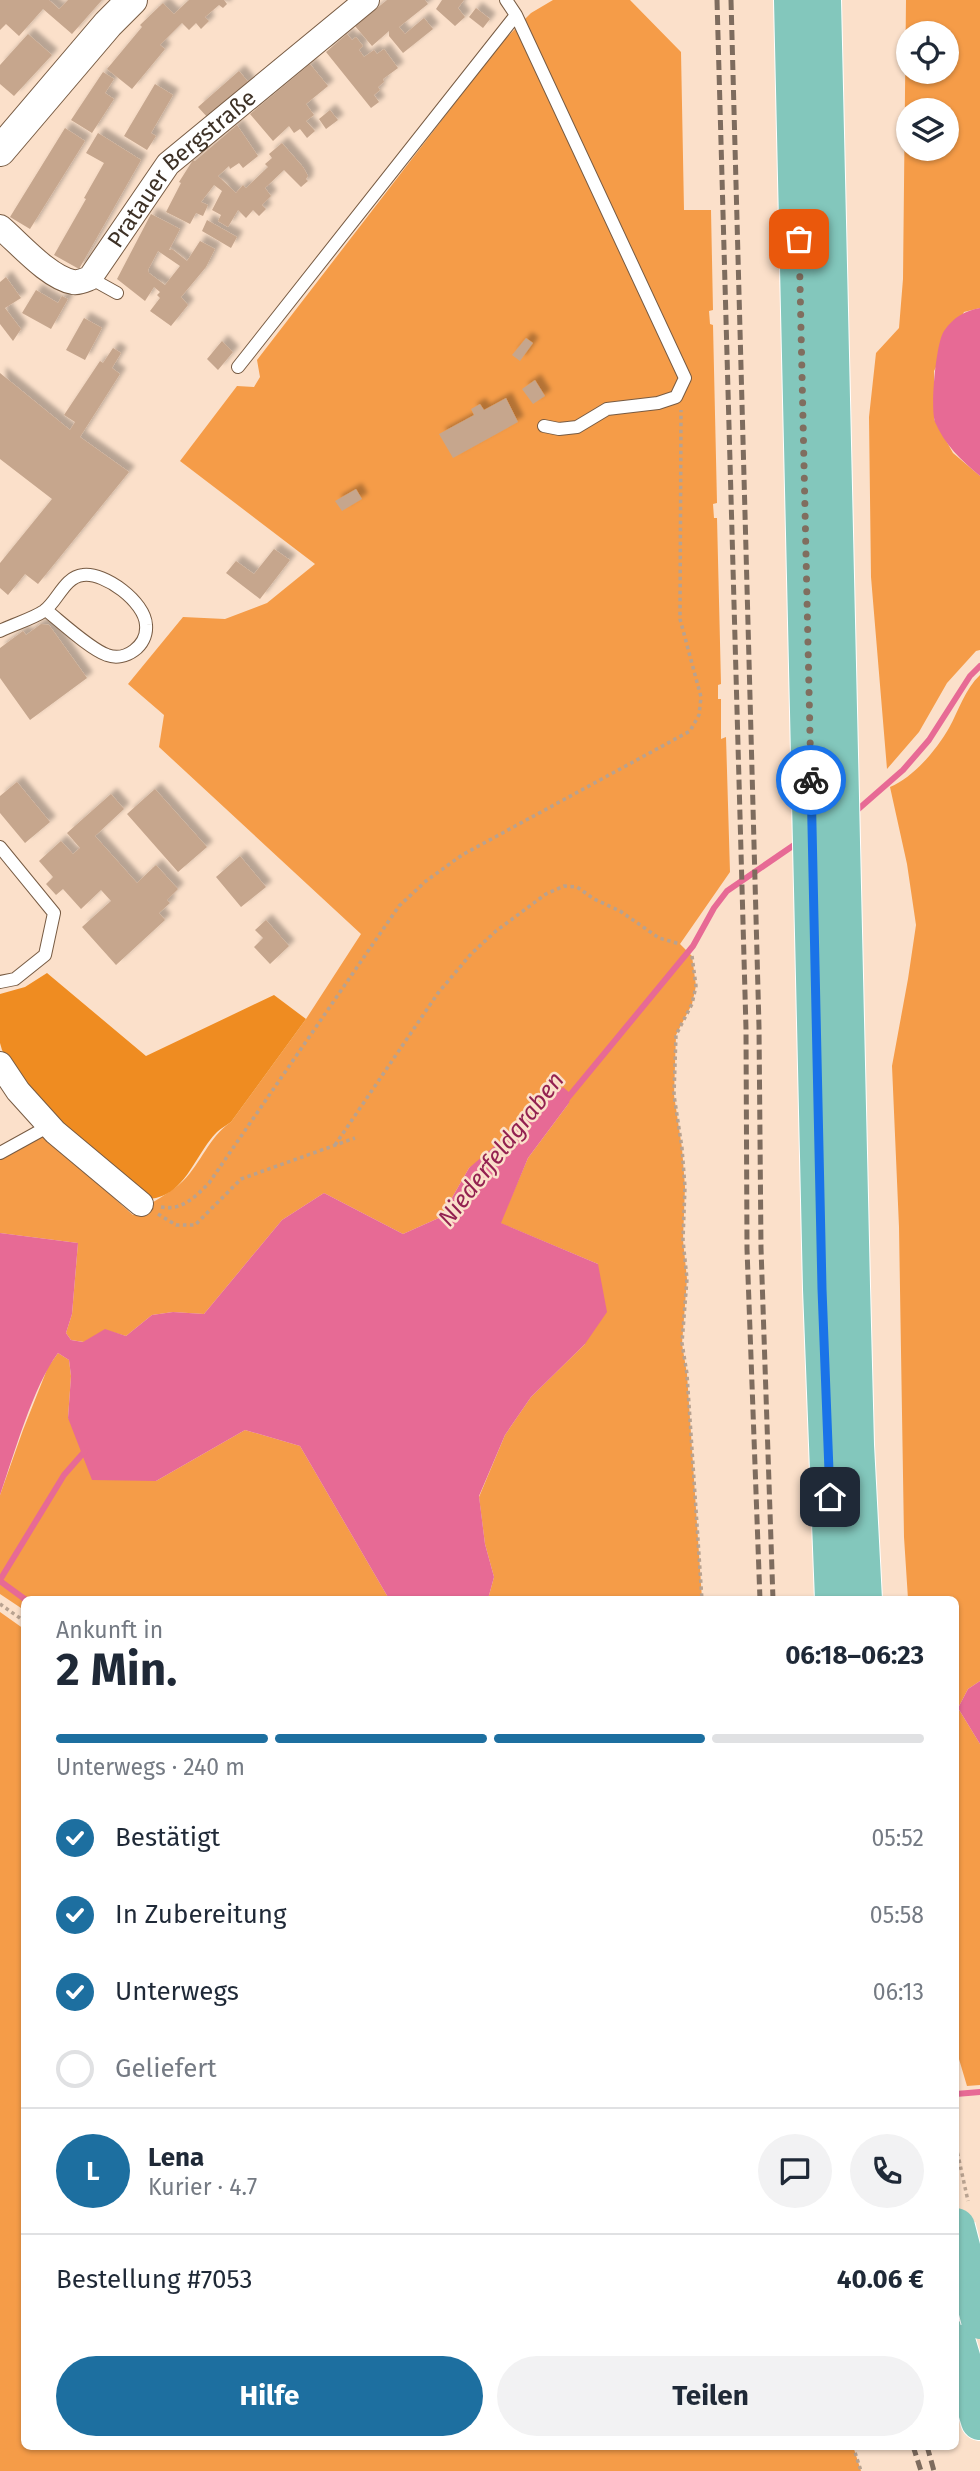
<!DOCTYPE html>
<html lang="de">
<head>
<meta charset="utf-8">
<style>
	:root { --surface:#fff; --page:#f2f2f3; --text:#1f2937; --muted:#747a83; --line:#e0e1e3; --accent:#1d6fa0 }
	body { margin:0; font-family:"Fira Sans",sans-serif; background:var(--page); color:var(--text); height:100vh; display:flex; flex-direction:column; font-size:26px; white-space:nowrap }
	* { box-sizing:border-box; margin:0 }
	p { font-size:23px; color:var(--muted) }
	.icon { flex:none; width:38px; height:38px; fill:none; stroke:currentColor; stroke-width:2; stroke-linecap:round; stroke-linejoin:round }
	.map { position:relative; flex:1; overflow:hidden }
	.panel { position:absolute; left:21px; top:1596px; width:938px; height:854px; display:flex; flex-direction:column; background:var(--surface); border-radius:10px; box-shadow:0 2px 5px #0004 }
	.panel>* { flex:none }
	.fabs { position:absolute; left:896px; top:21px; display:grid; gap:14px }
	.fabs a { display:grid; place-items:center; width:63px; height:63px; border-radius:50%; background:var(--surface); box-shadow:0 2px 5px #0004; font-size:35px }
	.pin { position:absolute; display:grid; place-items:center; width:60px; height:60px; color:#fff; margin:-30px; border-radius:14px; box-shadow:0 4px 10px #0006 }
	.courier { position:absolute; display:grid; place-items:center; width:70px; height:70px; margin:-35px; border:5px solid #1a73e8; border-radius:50%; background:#fff; color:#222; box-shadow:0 2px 9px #0007 }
	.headline em { font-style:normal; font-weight:700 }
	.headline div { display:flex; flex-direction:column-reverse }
	.headline { display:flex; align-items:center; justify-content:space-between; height:119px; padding:0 35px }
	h1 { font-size:46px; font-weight:700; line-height:52px }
	.bar { display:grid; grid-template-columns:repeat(4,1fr); gap:10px 7px; align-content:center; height:84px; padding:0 35px }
	.bar i { height:9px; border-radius:5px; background:var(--line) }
	.bar .active { background:var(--accent) }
	.bar p { grid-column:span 4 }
	.line { display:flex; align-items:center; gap:18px; padding:0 35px; border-top:2px solid var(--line) }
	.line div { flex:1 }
	.round { display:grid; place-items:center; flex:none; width:74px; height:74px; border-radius:37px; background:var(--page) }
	ol { padding:0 35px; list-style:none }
	li { display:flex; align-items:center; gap:21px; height:77px }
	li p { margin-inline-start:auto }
	li .icon { padding:7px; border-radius:50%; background:var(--accent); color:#fff; stroke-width:4 }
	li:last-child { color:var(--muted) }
	li i { width:38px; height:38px; border:4px solid var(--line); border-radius:50% }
	.button { display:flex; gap:14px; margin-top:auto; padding:14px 35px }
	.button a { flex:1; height:80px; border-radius:42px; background:var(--accent); color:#fff; font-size:28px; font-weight:700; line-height:80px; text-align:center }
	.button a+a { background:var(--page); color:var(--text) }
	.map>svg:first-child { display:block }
	.green { fill:#f59c48; fill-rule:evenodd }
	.forest { fill:#ef8c21 }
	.water { fill:#e76a95 }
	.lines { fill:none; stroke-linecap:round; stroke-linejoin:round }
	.stream { stroke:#e76a95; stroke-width:6 }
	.building { fill:#c6a68d; fill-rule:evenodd; filter:url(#shadow) }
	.service-casing { stroke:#775b43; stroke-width:14 }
	.minor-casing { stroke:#775b43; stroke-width:26 }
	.tertiary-casing { stroke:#775b43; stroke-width:32 }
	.primary-casing { stroke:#fff; stroke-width:40 }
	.path { stroke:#b8a290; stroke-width:3.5; stroke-dasharray:3.5 3.5; stroke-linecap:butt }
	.service { stroke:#fff; stroke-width:12 }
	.minor { stroke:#fff; stroke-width:24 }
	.tertiary { stroke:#fff; stroke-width:30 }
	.primary { stroke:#83c7bc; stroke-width:38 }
	.rail { stroke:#7e6c5e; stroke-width:5; stroke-dasharray:10 5; stroke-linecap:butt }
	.primary-bridge-casing { stroke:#fff; stroke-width:40; stroke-linecap:butt }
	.primary-bridge { stroke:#83c7bc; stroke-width:38 }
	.done { stroke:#806e5f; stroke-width:7; stroke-dasharray:0 12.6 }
	.route { stroke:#1a73e8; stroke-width:9 }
	.labels { text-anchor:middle; stroke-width:5; stroke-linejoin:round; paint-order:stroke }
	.street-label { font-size:23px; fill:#3d3126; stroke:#fbe0ca }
	.water-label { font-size:24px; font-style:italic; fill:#932150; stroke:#fbe0ca }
</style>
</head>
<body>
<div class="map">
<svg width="980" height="2471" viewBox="0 0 980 2471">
	<defs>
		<filter id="shadow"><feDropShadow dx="6" dy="-6" stdDeviation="2" flood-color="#0004"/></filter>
	</defs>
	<rect width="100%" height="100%" fill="#fbe0ca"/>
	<!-- green -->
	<path class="green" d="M 553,0 L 630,0 L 681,52 L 684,210 L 711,210 L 713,310 L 709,311 L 710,324 L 713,325 L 717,503 L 713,504 L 714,518 L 717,518 L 721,684 L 718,685 L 718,699 L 721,699 L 721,739 L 726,737 L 730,872 L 680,944 L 692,956 L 696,986 L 692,1004 L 676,1035 L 674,1095 L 682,1148 L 685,1187 L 683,1240 L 687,1279 L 682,1344 L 687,1374 L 702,1599 L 488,1599 L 494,1577 L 485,1544 L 479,1497 L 505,1435 L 531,1397 L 585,1344 L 598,1264 L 500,1223 L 528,1158 L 569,1103 L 469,1168 L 441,1217 L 403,1234 L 324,1193 L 282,1220 L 204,1314 L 173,1312 L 152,1315 L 126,1336 L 105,1330 L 84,1342 L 71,1340 L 66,1333 L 72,1314 L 78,1243 L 0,1233 L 0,1159 L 44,1135 L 133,1215 C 149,1203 170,1194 183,1181 C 202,1162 208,1138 231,1122 L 306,1019 L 361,934 L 159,747 L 164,715 L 128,684 L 183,617 L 225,619 L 267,603 L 315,564 L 180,461 L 237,386 L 254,387 L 260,377 L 257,360 L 502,42 L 531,13 Z
		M 906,0 L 980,0 L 980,308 L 964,312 L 934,371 L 934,419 L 953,453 L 980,476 L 980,650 L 976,651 L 947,683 L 919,732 L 887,769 L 871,577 L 869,417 L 876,353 L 899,328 L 903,279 ZM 908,33 L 947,33 L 947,72 L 908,72 ZM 908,110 L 947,110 L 947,149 L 908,149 Z
		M 980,675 L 980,1681 L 968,1689 L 958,1708 L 980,1744 L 980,2085 L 967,2086 L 956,2049 L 956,1600 L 908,1599 L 904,1537 L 899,1227 L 892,1066 L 908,979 L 916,925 L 907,864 L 890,787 C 914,777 937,749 949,728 C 959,710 965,689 980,675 Z
		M 58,1353 L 69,1360 L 71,1376 L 68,1418 L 156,1481 L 245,1430 L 300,1446 L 389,1599 L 24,1600 L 24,1610 L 0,1594 L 0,1495 L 23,1430 L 48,1367 Z
		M 0,1612 L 24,1629 L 24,2446 L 853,2446 L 861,2471 L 0,2471 Z"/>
	<!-- forest -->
	<path class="forest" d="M 47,973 L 146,1056 L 274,995 L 306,1019 L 231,1122 C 227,1125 221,1128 217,1132 C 194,1155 185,1199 146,1199 L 59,1127 L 23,1085 L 2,1050 L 0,1043 L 0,994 L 25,987 Z"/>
	<!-- water -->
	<path class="water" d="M 980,308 L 980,476 C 961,460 945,445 935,422 C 930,408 936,342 944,331 C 954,317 964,311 980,308 Z
		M 563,1087 L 571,1094 L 569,1103 L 528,1158 L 501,1223 L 598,1264 L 607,1312 L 585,1344 L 531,1397 L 505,1435 L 479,1496 L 485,1544 L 494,1577 L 488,1599 L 389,1599 L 300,1446 L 245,1430 L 156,1481 L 92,1480 L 68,1418 L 71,1376 L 69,1360 L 58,1353 C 33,1386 14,1455 0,1495 L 0,1233 L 78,1243 L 72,1314 L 66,1333 L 71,1340 L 83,1342 L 105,1329 L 126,1336 L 152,1315 L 173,1312 L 204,1314 L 282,1220 L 324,1193 L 403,1234 L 441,1217 L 469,1168 Z
		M 980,1681 L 980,1744 L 958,1708 L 968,1689 Z"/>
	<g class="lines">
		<!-- stream -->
		<path class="stream" d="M 855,812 L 903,770 L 929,740 L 970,676 L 980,666
			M 566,1100 L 693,946 L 714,908 L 727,891 L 797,843
			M 0,1580 L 64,1475 L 85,1451
			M 0,1581 L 26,1600
			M 956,2094 L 980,2092"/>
	</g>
	<!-- building -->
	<path class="building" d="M 0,0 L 49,0 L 59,9 L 68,0 L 102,0 L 72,34 L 43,9 L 19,36 L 6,24 L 0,30 Z
		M 189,0 L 224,0 L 227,4 L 223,8 L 219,5 L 205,17 L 209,21 L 201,29 L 196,23 L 189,30 L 182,23 L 160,45 L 165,49 L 132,89 L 107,69 L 142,27 L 140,25 L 163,3 L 174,14 Z
		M 387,0 L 425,0 L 428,4 L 399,27 L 405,34 L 424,18 L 433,29 L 403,53 L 389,36 L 389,31 L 372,46 L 355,26 Z
		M 442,0 L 464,0 L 458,8 L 465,17 L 455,26 L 436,9 Z
		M 476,8 L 490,19 L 483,28 L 469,17 Z
		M 28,34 L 52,55 L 14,96 L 0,84 L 0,65 Z
		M 347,34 L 352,40 L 356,37 L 363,46 L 359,50 L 364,57 L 374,50 L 377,54 L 384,49 L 398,68 L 383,79 L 384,82 L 378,87 L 380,90 L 374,95 L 379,102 L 371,108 L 326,52 Z
		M 310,64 L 328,86 L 306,104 L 314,115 L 306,121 L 315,131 L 307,138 L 300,129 L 294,133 L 289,126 L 273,141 L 250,114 Z
		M 239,71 L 250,84 L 209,119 L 198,107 Z
		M 103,72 L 114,79 L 105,93 L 114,99 L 92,133 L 71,120 Z
		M 155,84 L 173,95 L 151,133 L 156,136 L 147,150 L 124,136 Z
		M 330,110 L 338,120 L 326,129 L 319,119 Z
		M 237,125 L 258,156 L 243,168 L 239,163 L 230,169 L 229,166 L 218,176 L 236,193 L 243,185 L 246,188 L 268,167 L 265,164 L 272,158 L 269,154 L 282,143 L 303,167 L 308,176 L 306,179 L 308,181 L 301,187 L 284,170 L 265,188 L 271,196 L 262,205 L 266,209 L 259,216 L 253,210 L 246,218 L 238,210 L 228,227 L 218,221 L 221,215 L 212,210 L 222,191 L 214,185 L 201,202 L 208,205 L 203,216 L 196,213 L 190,224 L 166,212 L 181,183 L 179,182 L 193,160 L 195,161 Z
		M 65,128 L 85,141 L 30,229 L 10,217 Z
		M 98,133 L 141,160 L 79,269 L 54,255 L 86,199 L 84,198 L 104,163 L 86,153 Z
		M 151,214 L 180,229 L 169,250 L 172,249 L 187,261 L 200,241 L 215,249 L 206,267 L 181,297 L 188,305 L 171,326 L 150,311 L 160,298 L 157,295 L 160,292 L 154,287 L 145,301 L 117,279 ZM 158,251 L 180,266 L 165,285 L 149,273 L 148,270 Z
		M 207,220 L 237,237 L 231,248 L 202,231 Z
		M 6,277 L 21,298 L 5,308 L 21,329 L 13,341 L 0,324 L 0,282 Z
		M 36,290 L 58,303 L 62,296 L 68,299 L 51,329 L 22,313 Z
		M 84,318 L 102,328 L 85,360 L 66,350 Z
		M 526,338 L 533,343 L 520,361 L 512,355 Z
		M 222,341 L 233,352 L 218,370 L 207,359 Z
		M 113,348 L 121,353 L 112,368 L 120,374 L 80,437 L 129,472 L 38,584 L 25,574 L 8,595 L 0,588 L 0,563 L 52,499 L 0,459 L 0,373 L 70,430 L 75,422 L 64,415 L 100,361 L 103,363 Z
		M 535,380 L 545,396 L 533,404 L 522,389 Z
		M 506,398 L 518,422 L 453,458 L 439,434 L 474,415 L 471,409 L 480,404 L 484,410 Z
		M 356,489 L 362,499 L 342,511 L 335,501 Z
		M 274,549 L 290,560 L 260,599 L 226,573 L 236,561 L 254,574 Z
		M 41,624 L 49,625 L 87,678 L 30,720 L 0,678 L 0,648 L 23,631 L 26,635 Z
		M 17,782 L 50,822 L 25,843 L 0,813 L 0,796 Z
		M 155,789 L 207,847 L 178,872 L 127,814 Z
		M 111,794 L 124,809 L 95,836 L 137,883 L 156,865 L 178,889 L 167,900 L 170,903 L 159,913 L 165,920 L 116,965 L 82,927 L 111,901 L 101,890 L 81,909 L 63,889 L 56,895 L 46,884 L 53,877 L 39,861 L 61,841 L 73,854 L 80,848 L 67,833 Z
		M 240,856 L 266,887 L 241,907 L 216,877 Z
		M 266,920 L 289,946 L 270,964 L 254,947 L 263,938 L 255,930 Z"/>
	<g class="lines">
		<!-- service casing -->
		<g class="service-casing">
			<path id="service" d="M 516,15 L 685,378 L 676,397 L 658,403 L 607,409 L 577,427 L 559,429 L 544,426
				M 90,278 L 117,293
				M 238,367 L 516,15 L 506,0
				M 0,631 C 14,624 32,619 44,611 C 58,601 64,577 83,575 C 105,572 145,602 146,625 C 148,646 125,662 107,655 C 90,649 61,622 46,610
				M 0,847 L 54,913 L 45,955 L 15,979 L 0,982
				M 0,1153 L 49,1126"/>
		</g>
		<!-- minor casing -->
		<g class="minor-casing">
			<g id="minor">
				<path id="s1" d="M 0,227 C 19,243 49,278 73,282 C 80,283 85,280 90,278 L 168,164 L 367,0"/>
				<path d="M 0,1064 L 18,1091 L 55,1132 L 141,1204"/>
			</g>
		</g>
		<!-- tertiary casing -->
		<g class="tertiary-casing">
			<path id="tertiary" d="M 0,151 L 108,24 L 132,0"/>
		</g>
		<!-- primary casing -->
		<g class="primary-casing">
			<path id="primary" d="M 793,0 L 822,1289 L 834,1600
				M 822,0 L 851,1286 L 855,1445 L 863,1600
				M 956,2340 L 980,2421"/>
		</g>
		<!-- path -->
		<path class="path" d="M 692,956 L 696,986 L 692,1004 L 676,1035 L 674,1095 L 682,1148 L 685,1187 L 683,1240 L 687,1279 L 682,1343 L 687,1374 L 702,1600
			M 335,1145 L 438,993 L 471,954 L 496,931 L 546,894 L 564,886 L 577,887 L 594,899 L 620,911 L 659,938 L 680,944
			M 161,1207 C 182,1211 195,1197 209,1183 L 399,906 L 426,881 L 462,855 L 690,731 L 699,715 L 701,697 L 680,619 L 681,410
			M 158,1214 L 176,1225 L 195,1225 L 241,1179 L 355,1138
			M 0,1604 L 24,1621
			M 956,2146 L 968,2201
			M 853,2446 L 861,2471"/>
		<!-- service -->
		<use href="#service" class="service"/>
		<!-- minor -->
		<use href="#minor" class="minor"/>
		<!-- tertiary -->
		<use href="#tertiary" class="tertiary"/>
		<!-- primary -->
		<use href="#primary" class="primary"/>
		<!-- rail -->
		<path class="rail" d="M 717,0 L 746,1029 L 747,1249 L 760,1600
			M 731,0 L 759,1027 L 761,1248 L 773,1600
			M 913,2446 L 921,2471
			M 927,2446 L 934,2471"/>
		<!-- primary-bridge casing -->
		<g class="primary-bridge-casing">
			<path id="primary-bridge" d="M 956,2227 L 980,2320"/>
		</g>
		<!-- primary-bridge -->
		<use href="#primary-bridge" class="primary-bridge"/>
	</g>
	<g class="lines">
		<!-- done -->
		<path class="done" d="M 799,239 L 811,780"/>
		<!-- route -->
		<path class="route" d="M 811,780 L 822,1289 L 830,1497"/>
	</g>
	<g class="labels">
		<!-- street labels -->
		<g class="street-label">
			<text dy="8" stroke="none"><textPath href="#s1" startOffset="254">Pratauer Bergstraße</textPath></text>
		</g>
		<!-- water labels -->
		<g class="water-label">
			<text transform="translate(501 1149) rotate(-52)" y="8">Niederfeldgraben</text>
		</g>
	</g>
</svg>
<div class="fabs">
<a><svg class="icon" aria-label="locate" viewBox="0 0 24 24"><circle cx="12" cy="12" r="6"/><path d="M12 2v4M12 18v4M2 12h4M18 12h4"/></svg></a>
<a><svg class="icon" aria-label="layers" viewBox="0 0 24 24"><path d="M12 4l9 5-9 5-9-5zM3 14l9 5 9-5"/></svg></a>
</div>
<div class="pin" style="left:799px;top:239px;background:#ea580c"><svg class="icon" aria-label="bag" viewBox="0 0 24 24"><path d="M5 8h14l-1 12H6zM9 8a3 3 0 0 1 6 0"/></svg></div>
<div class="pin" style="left:830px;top:1497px;background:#1f2937"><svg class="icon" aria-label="home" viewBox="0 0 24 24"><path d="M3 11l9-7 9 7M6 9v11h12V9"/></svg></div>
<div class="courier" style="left:811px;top:780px"><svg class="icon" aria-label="bike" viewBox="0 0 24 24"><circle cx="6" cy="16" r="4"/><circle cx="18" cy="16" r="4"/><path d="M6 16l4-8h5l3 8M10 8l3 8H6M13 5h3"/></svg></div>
<section class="panel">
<div class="headline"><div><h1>2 Min.</h1><p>Ankunft in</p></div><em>06:18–06:23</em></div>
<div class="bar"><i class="active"></i><i class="active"></i><i class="active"></i><i></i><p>Unterwegs · 240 m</p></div>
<ol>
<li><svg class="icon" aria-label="check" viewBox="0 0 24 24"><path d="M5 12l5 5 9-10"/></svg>Bestätigt<p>05:52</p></li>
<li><svg class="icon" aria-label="check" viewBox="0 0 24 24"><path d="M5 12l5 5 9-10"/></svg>In Zubereitung<p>05:58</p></li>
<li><svg class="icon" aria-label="check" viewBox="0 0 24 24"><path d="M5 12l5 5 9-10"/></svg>Unterwegs<p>06:13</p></li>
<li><i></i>Geliefert</li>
</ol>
<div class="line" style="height:126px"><b class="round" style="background:var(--accent);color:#fff">L</b><div><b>Lena</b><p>Kurier · 4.7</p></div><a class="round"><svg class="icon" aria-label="chat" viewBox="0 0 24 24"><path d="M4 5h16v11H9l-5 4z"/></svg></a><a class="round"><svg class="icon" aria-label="phone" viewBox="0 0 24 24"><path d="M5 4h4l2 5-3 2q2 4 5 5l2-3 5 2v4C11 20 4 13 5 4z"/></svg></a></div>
<div class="line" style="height:91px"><div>Bestellung #7053</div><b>40.06 €</b></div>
<div class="button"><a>Hilfe</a><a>Teilen</a></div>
</section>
</div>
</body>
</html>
